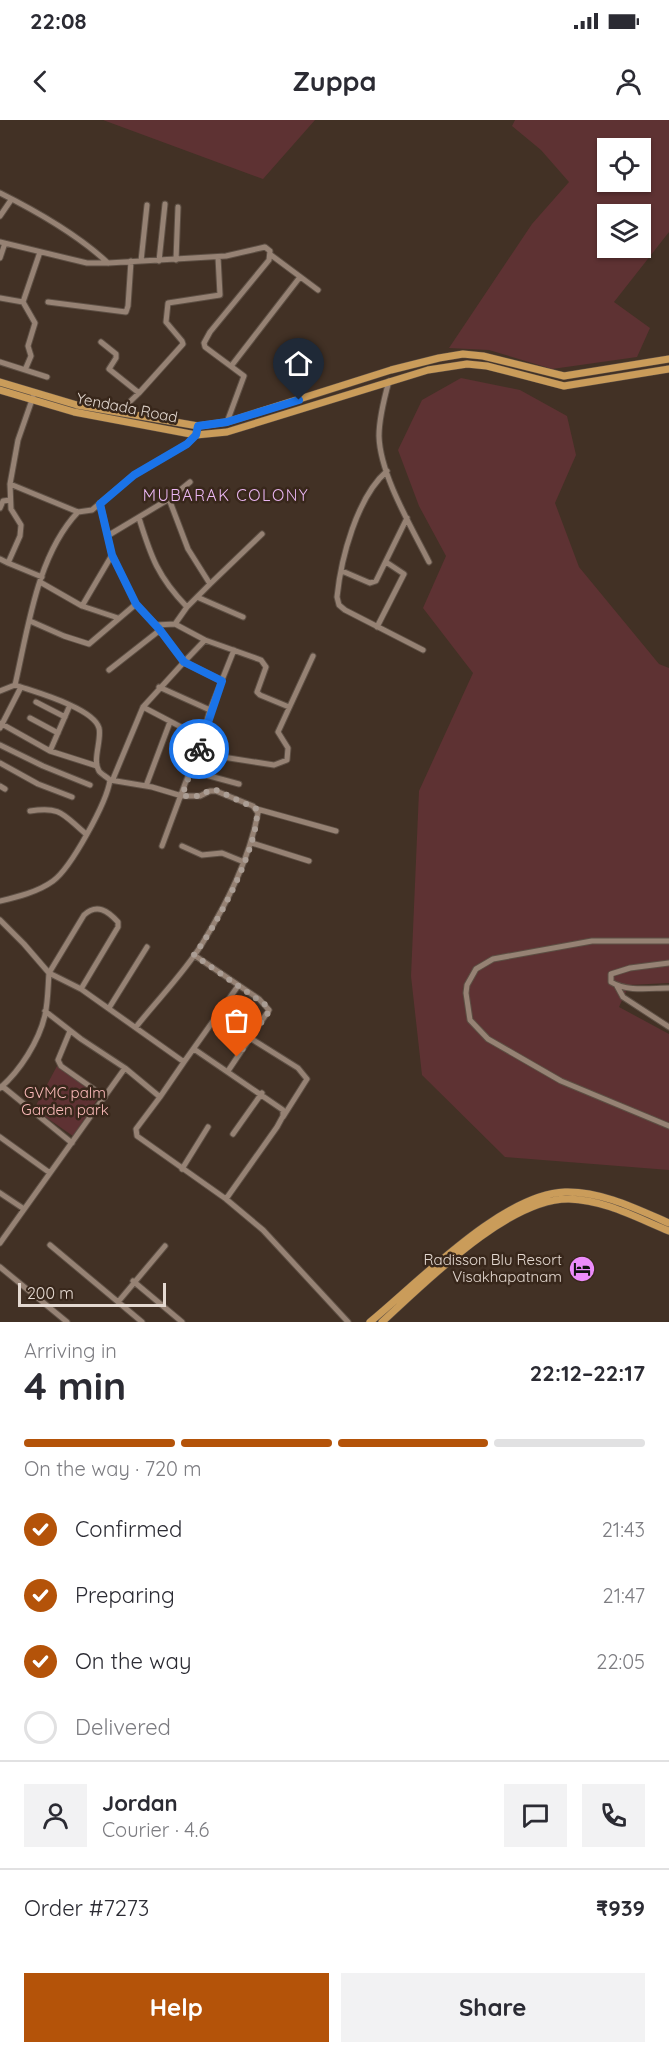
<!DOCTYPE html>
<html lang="en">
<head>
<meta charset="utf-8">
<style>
	:root { --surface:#fff; --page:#f2f2f3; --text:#2b2b33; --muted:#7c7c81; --line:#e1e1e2; --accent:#b45309 }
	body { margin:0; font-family:Quicksand,sans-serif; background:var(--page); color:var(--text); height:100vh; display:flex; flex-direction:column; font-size:22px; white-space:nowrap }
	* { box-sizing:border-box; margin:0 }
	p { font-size:20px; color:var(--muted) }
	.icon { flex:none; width:33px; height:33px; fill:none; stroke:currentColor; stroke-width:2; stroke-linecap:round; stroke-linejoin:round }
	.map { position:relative; height:1202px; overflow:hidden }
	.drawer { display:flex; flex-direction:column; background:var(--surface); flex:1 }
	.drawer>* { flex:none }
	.fabs { position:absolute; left:597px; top:18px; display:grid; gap:12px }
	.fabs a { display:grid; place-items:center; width:54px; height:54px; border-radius:0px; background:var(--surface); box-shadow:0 2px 4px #0004; font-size:30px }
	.scale { position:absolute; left:18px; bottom:15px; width:148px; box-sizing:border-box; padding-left:6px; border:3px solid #e4d9d1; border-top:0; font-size:16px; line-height:21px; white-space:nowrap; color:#e4d9d1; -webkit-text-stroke:4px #38271b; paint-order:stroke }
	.pin { position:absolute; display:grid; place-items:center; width:51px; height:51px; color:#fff; margin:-62px -26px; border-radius:50% 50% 50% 0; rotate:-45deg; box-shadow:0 0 6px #0007 }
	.pin .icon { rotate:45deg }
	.courier { position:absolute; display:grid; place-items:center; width:60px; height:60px; margin:-30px; border:4px solid #1a73e8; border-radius:50%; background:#fff; color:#222; box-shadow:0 2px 8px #0007 }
	.overview em { font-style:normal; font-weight:800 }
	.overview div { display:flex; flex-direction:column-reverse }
	.overview { display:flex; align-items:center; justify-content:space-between; height:102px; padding:0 24px }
	h1 { font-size:39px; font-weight:800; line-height:45px }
	.bar { display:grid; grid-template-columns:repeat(4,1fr); gap:9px 6px; align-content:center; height:72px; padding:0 24px }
	.bar i { height:8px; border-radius:4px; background:var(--line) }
	.bar .selected { background:var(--accent) }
	.bar p { grid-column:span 4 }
	.line { display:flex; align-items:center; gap:15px; padding:0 24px; border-top:2px solid var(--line) }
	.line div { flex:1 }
	.round { display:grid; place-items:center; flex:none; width:63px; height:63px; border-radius:0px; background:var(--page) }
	ol { padding:0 24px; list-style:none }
	li { display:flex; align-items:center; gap:18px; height:66px }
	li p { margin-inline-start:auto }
	li .icon { padding:6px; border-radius:50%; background:var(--accent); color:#fff; stroke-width:4 }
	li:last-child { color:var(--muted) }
	li i { width:33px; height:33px; border:3px solid var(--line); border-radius:50% }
	.button { display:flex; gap:12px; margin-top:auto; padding:12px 24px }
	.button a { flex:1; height:69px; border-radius:0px; background:var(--accent); color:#fff; font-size:24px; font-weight:800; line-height:69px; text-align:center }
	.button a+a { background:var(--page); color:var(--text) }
	.status { display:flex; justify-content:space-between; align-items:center; height:42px; padding:0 30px; background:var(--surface); direction:ltr }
	.status svg { height:16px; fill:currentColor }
	header { display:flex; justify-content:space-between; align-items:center; height:78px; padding:0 24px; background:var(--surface); font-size:27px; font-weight:800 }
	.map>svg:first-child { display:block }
	.green { fill:#5e3233; fill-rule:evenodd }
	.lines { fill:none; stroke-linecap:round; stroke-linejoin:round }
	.minor-casing { stroke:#5d4f44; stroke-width:7 }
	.major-casing { stroke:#5d4f44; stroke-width:8 }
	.minor { stroke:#968274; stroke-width:5 }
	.major { stroke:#ca9c5a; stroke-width:7 }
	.done { stroke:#ab9e95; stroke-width:6; stroke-dasharray:0 10.8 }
	.route { stroke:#1a73e8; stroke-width:8 }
	.labels { text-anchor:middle; stroke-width:5; stroke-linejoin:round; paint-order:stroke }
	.street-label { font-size:15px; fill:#e4d9d1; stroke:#38271b }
	.park-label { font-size:15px; fill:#fcbbba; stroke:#38271b }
	.poi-label { font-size:15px; fill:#e4d9d1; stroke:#38271b; text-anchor:end }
	.neighbourhood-label { font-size:16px; letter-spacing:1.5px; fill:#eab6f2; stroke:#38271b }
</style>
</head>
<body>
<div class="status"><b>22:08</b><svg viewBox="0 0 49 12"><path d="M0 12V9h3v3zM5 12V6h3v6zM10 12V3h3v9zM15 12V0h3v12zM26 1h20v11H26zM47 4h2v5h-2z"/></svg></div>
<header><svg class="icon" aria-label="back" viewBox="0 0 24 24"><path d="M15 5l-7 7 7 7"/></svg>Zuppa<svg class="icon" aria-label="person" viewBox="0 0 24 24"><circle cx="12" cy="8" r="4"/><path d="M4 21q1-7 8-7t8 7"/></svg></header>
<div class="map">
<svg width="669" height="1202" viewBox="0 0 669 1202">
	<rect width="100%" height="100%" fill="#423125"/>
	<!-- green -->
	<path class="green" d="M 103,0 L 315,0 L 263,59 Z
		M 515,0 L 669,0 L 669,112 L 614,182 L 650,208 L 637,237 L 552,249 L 489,230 L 449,228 L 532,104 L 569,62 L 541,30 L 512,6 ZM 640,28 L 640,62 L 608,62 L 608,28 ZM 640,94 L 640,128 L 608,128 L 608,94 Z
		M 461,258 L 520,270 L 567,296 L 576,335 L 555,383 L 579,447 L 659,544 L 669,548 L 669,863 L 629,865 L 619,887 L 669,914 L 669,1050 L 505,1037 L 422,955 L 411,856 L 419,671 L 473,553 L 423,488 L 446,436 L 419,386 L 398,330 L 422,280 Z
		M 57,946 L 99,977 L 73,1016 L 34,989 Z"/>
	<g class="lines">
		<!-- minor casing -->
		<g class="minor-casing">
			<path id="minor" d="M 0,73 C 38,92 77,114 108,143
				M 0,96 L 11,80
				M 0,122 L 87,143 L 108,143 L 226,136 L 265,127 L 270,131 L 269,140 L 210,212 L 204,223 L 205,227 L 244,256 L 227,302
				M 271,135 L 318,170
				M 0,138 L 5,123
				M 176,140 L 178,87
				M 141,141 L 147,85
				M 159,141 L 165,84
				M 0,178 L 23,182 L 40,132
				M 23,182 L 35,203 L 28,226 L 31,236 L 25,250
				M 48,182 L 126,192 L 128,186 L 131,141
				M 101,222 L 116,234 L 116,238 L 109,249 L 139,273 L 183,224 L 182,221 L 166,202 L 168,183 L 220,175 L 218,137
				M 0,242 L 47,257
				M 232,245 L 300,157
				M 389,261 C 384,279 379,298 379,316 C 380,355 412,408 429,442
				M 33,277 L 18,320 L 10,364 L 11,389 L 21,405 L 20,416 L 8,443 L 42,457
				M 119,292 L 139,273
				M 387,351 C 357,377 341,438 337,477 L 339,485 L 345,490 L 423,530
				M 10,364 L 78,392 L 92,390 L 134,355 L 187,324 L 196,315 L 198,306
				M 169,379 L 190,362
				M 100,383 L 112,435 L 136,484
				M 0,388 L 3,381 L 10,380
				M 139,398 C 151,437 158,457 187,487
				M 109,415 L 169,379 L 188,429 L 210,464 L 187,487 L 175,504
				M 0,439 L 8,443
				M 342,451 L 370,463 L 376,461 L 407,398
				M 40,462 L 82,486 L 118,498
				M 210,464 L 262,414
				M 197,477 L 243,497
				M 82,486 L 112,435
				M 30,501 L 64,516 L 89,524 L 136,484 L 156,505 L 175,504 L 205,520 L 261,540 L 266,547 L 257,572 L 260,575 L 289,587
				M 156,505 L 184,542 L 205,520
				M 377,507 L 404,454 L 386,442
				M 109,550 L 160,510
				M 15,565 C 28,509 37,435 78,392
				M 159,567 L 210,590 L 202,618
				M 0,571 L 15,565 L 21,567 C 39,573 94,589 99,608 C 102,620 92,640 99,651 C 101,654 107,657 110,660 C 107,682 71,748 53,761 C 38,772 17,777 0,781
				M 36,582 L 65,597
				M 143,587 L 202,618 L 162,726
				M 210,590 L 234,530
				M 30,598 L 58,613
				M 0,603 L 50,631 L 97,646
				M 0,608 L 21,567
				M 0,625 L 43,646 L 90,665
				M 50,631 L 70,585
				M 197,633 L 274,645 L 287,640 L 288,628 L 278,612 L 313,536
				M 0,643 L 38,664 L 72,677
				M 191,651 L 239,664
				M 113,659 L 143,587 L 184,542 L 222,561
				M 110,660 L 152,667 L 182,676 L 200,676 L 210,671 L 216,671 L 253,686 L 258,693 C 249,740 227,783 202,824 C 184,853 158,879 136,907
				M 0,666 L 5,669
				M 146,666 L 170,602
				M 257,689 L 336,711
				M 30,691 C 62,686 63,695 86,714
				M 252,723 L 309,741
				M 182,726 L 202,735 L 222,733 L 244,742
				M 0,800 L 24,824 L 49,853 C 48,866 48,882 45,895 C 39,921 20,951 0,968
				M 669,821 L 592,821 L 493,839 L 476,849 L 467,865 L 466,873 L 470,900 L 488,919 L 561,961 L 669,1006
				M 194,835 L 259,879 L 269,890 L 228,951
				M 669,843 L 630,848 L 611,854 L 611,862 C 627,872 651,868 669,868
				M 617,866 L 623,877 L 669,907
				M 81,869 L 118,807 L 118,802 C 108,791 97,783 84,795 L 49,853 L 81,869 L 184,942 L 160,977
				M 109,888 L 147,827
				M 45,891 L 81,919 L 125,948
				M 70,911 L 58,940 L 61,946 L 105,977
				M 250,918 L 298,948 L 307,959 L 283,997
				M 194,929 L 283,990 L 283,996 L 277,1007 L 226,1079
				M 184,942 L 238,866
				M 2,966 L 72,1023
				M 233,1014 L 262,973
				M 0,1017 L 50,1053
				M 182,1049 L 208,1007
				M 0,1073 L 24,1089
				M 0,1123 L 125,948 L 160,977 L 136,1009 L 137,1016 L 226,1079 L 263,1110 L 348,1202
				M 50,1125 L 142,1202
				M 0,1147 L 67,1202
				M 133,1161 L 182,1202
				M 118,1182 L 165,1126"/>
		</g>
		<!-- major casing -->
		<g class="major-casing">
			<path id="major" d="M 0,262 L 77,285 L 198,306 L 227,302 L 391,250 L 439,238 L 463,234 L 483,236 L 564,256 L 669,239
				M 0,270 L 74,292 L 196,315 L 227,312 L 428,250 L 467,244 L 487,246 L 564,266 L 669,249
				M 370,1202 C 418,1163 502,1074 565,1072 C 601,1071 637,1089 669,1103
				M 382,1202 C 425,1163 508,1078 569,1079 C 605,1080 637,1098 669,1111"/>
		</g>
		<!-- minor -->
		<use href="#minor" class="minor"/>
		<!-- major -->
		<use href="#major" class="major"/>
	</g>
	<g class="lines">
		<!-- done -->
		<path class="done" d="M 199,629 L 182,676 L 200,676 L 210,670 L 216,670 L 257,689 C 259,727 217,805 194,835 L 267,886 L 268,893 L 237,937"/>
		<!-- route -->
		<path class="route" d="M 199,629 L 222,561 L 184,542 L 160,510 L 136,484 L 112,435 L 100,384 L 134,355 L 187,324 L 196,315 L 198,306 L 227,302 L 299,280"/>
	</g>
	<!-- icons -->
	<defs>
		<g id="hotel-disc" transform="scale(1.35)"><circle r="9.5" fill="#ec8cfb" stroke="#38271b"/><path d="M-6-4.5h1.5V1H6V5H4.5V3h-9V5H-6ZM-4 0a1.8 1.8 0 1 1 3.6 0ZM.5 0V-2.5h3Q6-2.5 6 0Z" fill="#111"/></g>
	</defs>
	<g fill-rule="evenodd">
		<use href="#hotel-disc" x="582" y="1149"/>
	</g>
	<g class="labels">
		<!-- street labels -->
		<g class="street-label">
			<text transform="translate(127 288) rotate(11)" y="5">Yendada Road</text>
		</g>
		<!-- park labels -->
		<g class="park-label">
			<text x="65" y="978">GVMC palm<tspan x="65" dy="17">Garden park</tspan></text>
		</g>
		<!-- poi labels -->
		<g class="poi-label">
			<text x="562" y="1145">Radisson Blu Resort<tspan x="562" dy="17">Visakhapatnam</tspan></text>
		</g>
		<!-- neighbourhood labels -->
		<g class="neighbourhood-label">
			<text x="226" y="381">MUBARAK COLONY</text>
		</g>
	</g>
</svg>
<div class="fabs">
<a><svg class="icon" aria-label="locate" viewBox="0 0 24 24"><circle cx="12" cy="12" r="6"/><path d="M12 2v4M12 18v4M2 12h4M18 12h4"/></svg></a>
<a><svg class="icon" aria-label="layers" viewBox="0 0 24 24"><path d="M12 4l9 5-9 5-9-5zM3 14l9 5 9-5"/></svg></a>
</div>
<div class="scale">200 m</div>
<div class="pin" style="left:237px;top:937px;background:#ea580c"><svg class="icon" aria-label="bag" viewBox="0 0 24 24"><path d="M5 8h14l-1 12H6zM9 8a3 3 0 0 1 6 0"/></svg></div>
<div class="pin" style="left:299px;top:280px;background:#1f2937"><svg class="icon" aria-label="home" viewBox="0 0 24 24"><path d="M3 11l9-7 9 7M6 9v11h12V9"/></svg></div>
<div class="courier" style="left:199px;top:629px"><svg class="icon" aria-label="bike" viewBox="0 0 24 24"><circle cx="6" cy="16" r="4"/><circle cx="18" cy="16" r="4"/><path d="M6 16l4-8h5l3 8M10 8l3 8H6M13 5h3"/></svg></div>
</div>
<section class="drawer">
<div class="overview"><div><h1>4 min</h1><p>Arriving in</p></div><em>22:12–22:17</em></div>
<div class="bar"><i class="selected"></i><i class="selected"></i><i class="selected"></i><i></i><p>On the way · 720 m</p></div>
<ol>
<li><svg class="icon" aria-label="check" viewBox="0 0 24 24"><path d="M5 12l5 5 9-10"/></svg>Confirmed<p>21:43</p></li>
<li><svg class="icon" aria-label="check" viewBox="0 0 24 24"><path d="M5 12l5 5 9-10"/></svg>Preparing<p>21:47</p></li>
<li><svg class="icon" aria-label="check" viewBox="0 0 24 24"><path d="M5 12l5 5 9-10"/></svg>On the way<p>22:05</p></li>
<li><i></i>Delivered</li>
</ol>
<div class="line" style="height:108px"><a class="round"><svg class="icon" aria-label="person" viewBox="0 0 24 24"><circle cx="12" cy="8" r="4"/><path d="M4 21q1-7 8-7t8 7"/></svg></a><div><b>Jordan</b><p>Courier · 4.6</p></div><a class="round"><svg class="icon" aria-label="chat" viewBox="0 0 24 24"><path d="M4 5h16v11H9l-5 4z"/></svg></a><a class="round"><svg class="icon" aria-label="phone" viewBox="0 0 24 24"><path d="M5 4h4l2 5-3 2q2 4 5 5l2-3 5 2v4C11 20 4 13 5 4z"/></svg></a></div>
<div class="line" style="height:78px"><div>Order #7273</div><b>₹939</b></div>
<div class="button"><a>Help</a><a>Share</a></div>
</section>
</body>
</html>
